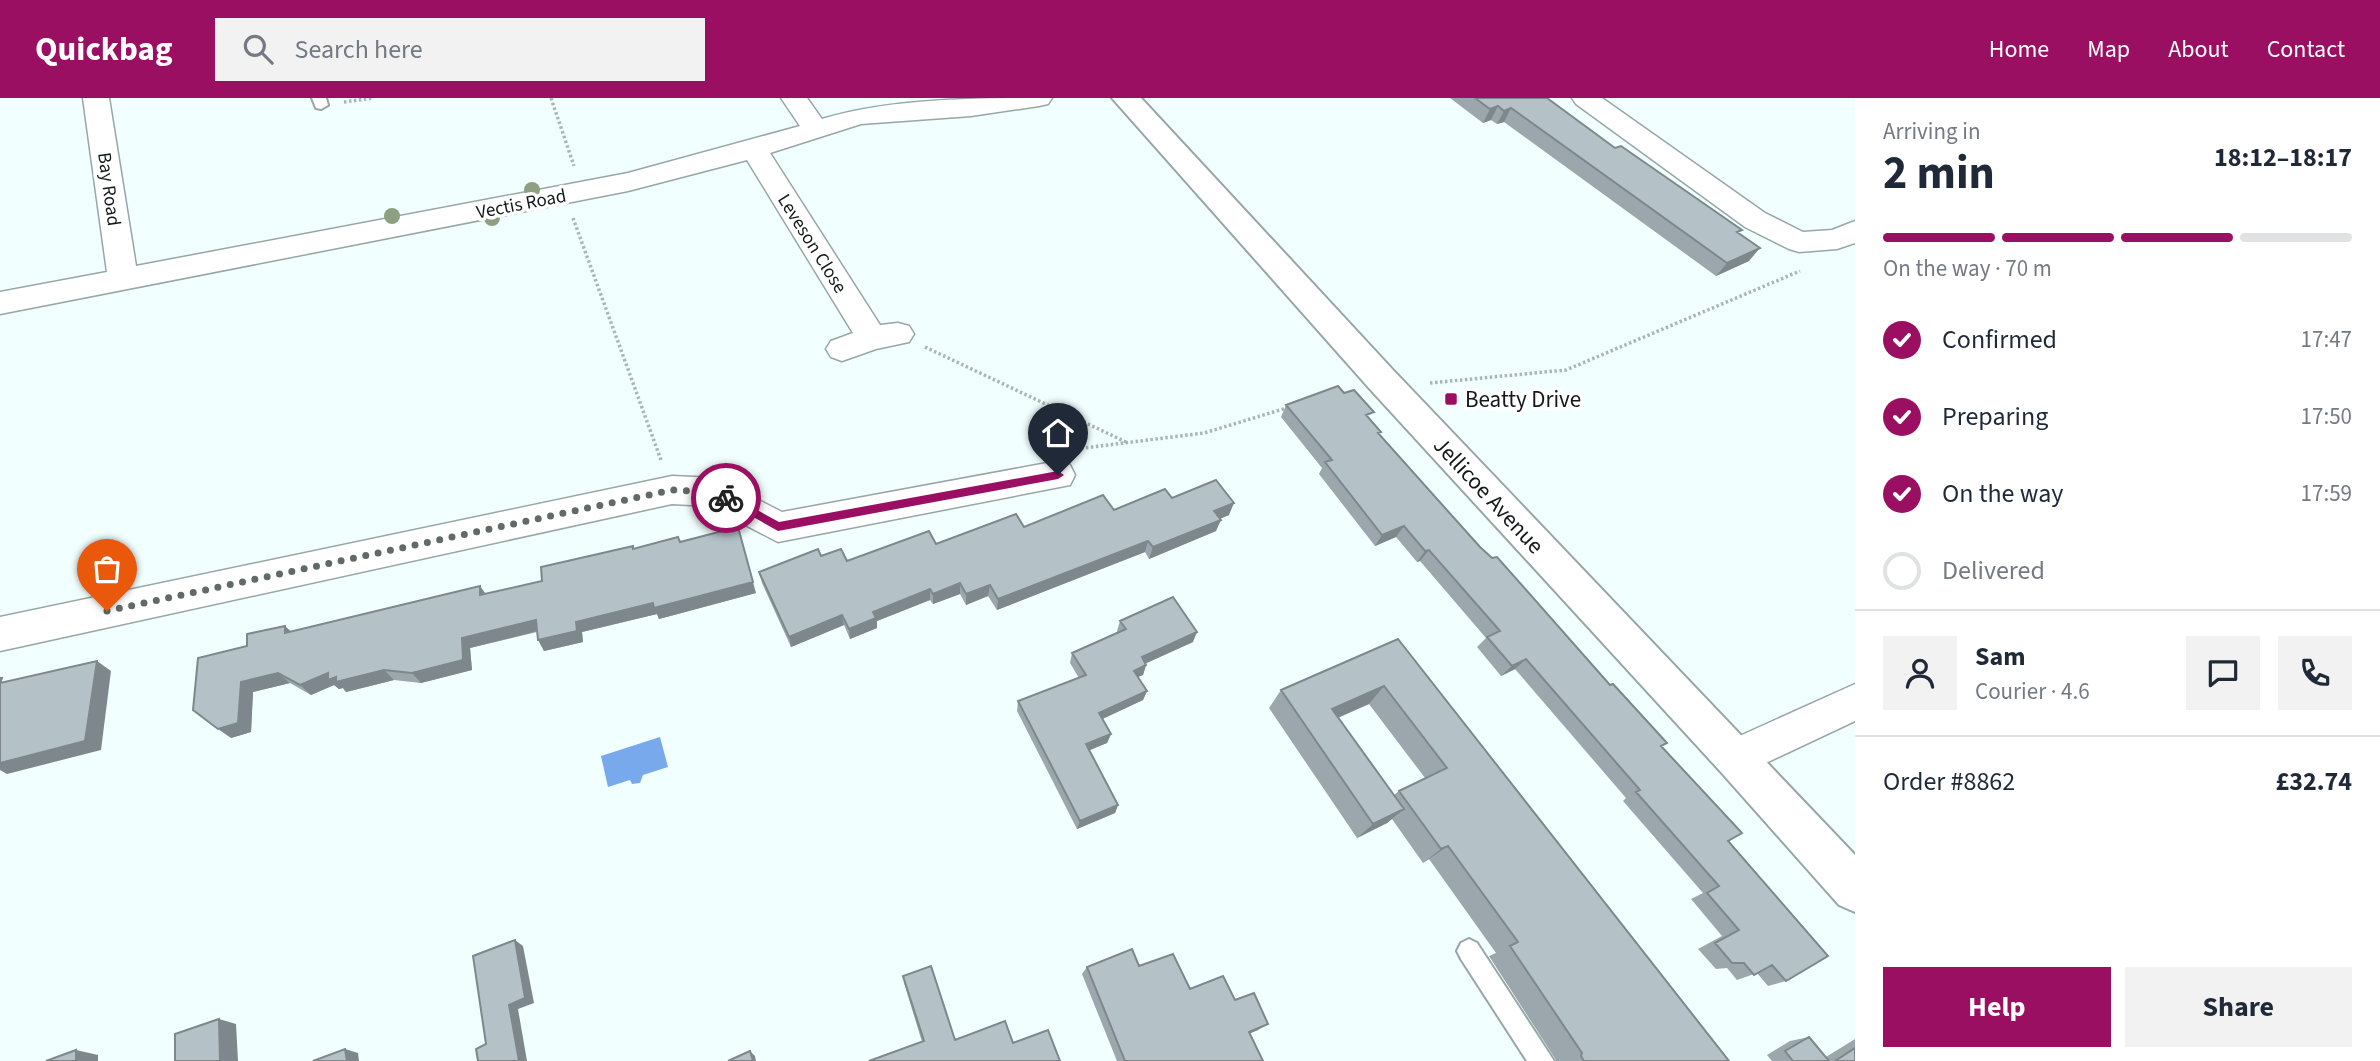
<!DOCTYPE html>
<html lang="en">
<head>
<meta charset="utf-8">
<style>
	:root { --surface:#fff; --page:#f2f2f3; --text:#1f2937; --muted:#747a83; --line:#e0e1e3; --accent:#9a0f61 }
	body { margin:0; font-family:"Source Sans 3",sans-serif; background:var(--page); color:var(--text); height:100vh; display:flex; flex-direction:column; font-size:26px; white-space:nowrap }
	* { box-sizing:border-box; margin:0 }
	p { font-size:23px; color:var(--muted) }
	.icon { flex:none; width:38px; height:38px; fill:none; stroke:currentColor; stroke-width:2; stroke-linecap:round; stroke-linejoin:round }
	.map { position:relative; flex:1; overflow:hidden }
	.panel { display:flex; flex-direction:column; background:var(--surface); width:525px }
	.panel>* { flex:none }
	.pin { position:absolute; display:grid; place-items:center; width:60px; height:60px; color:#fff; margin:-72px -30px; border-radius:50% 50% 50% 0; rotate:-45deg; box-shadow:0 0 7px #0007 }
	.pin .icon { rotate:45deg }
	.courier { position:absolute; display:grid; place-items:center; width:70px; height:70px; margin:-35px; border:5px solid #9a0f61; border-radius:50%; background:#fff; color:#222; box-shadow:0 2px 9px #0007 }
	.summary em { font-style:normal; font-weight:700 }
	.summary div { display:flex; flex-direction:column-reverse }
	.summary { display:flex; align-items:center; justify-content:space-between; height:119px; padding:0 28px }
	h1 { font-size:46px; font-weight:700; line-height:52px }
	.bar { display:grid; grid-template-columns:repeat(4,1fr); gap:10px 7px; align-content:center; height:84px; padding:0 28px }
	.bar i { height:9px; border-radius:5px; background:var(--line) }
	.bar .active { background:var(--accent) }
	.bar p { grid-column:span 4 }
	.line { display:flex; align-items:center; gap:18px; padding:0 28px; border-top:2px solid var(--line) }
	.line div { flex:1 }
	.round { display:grid; place-items:center; flex:none; width:74px; height:74px; border-radius:0px; background:var(--page) }
	ol { padding:0 28px; list-style:none }
	li { display:flex; align-items:center; gap:21px; height:77px }
	li p { margin-inline-start:auto }
	li .icon { padding:7px; border-radius:50%; background:var(--accent); color:#fff; stroke-width:4 }
	li:last-child { color:var(--muted) }
	li i { width:38px; height:38px; border:4px solid var(--line); border-radius:50% }
	.cta { display:flex; gap:14px; margin-top:auto; padding:14px 28px }
	.cta a { flex:1; height:80px; border-radius:0px; background:var(--accent); color:#fff; font-size:28px; font-weight:700; line-height:80px; text-align:center }
	.cta a+a { background:var(--page); color:var(--text) }
	header { display:flex; align-items:center; gap:42px; box-sizing:border-box; height:98px; padding:0 35px; background:var(--accent); color:#fff }
	header strong { font-size:33px }
	nav { display:flex; gap:38px; margin-inline-start:auto; font-size:24px }
	.search { width:490px; height:63px; background:var(--page); display:flex; align-items:center; gap:18px; box-sizing:border-box; padding:0 24px; border-radius:0px; color:var(--muted); font-size:26px }
	main { display:flex; flex:1; min-height:0 }
	.map>svg:first-child { display:block }
	.water { fill:#78a9ed }
	.lines { fill:none; stroke-linecap:round; stroke-linejoin:round }
	.lane-casing { stroke:#97a6a6; stroke-width:4 }
	.street-casing { stroke:#97a6a6; stroke-width:3 }
	.secondary-casing { stroke:#97a6a6; stroke-width:4 }
	.path { stroke:#aab6b5; stroke-width:3.5; stroke-dasharray:2.5 2.5; stroke-linecap:butt }
	.lane { fill:#fff; fill-rule:evenodd }
	.street { fill:#fff; fill-rule:evenodd }
	.secondary { fill:#fff; fill-rule:evenodd }
	.tree { fill:#8da081 }
	.wall { fill:#9ba7ac; fill-rule:evenodd }
	.shaded-wall { fill:#7e888c }
	.building { fill:#b4c2c8; stroke:#7e888c; stroke-width:2 }
	.route { fill:#9a0f61 }
	.done { stroke:#616a69; stroke-width:7; stroke-dasharray:0 12.6 }
	.poi-dot { fill:#9a0f61; stroke:#fff; stroke-width:2.5 }
	.labels { text-anchor:middle; stroke-width:7; stroke-linejoin:round; paint-order:stroke }
	.far-street-label { font-size:19px; fill:#131919; stroke:#fff }
	.poi-label { font-size:23px; fill:#131919; stroke:#fff; text-anchor:start }
	.street-label { font-size:23px; fill:#131919; stroke:#fff }
</style>
</head>
<body>
<header>
<strong>Quickbag</strong>
<div class="search"><svg class="icon" aria-label="search" viewBox="0 0 24 24"><circle cx="10" cy="10" r="6"/><path d="M15 15l6 6"/></svg>Search here</div>
<nav><a>Home</a><a>Map</a><a>About</a><a>Contact</a></nav>
</header>
<main>
<div class="map">
<svg width="1855" height="963" viewBox="0 0 1855 963">
	<rect width="100%" height="100%" fill="#f1fffe"/>
	<!-- water -->
	<path class="water" d="M 660,639 L 668,669 L 643,677 L 640,685 L 632,686 L 630,682 L 608,689 L 601,658 Z"/>
	<g class="lines">
		<!-- lane casing -->
		<g class="lane-casing">
			<path id="lane" d="M 312,0 L 326,0 L 328,7 L 321,11 L 316,10 Z
				M 1469,841 L 1477,845 L 1554,963 L 1527,963 L 1461,861 L 1457,853 L 1461,845 Z"/>
		</g>
		<!-- street casing -->
		<g class="street-casing">
			<path id="street" d="M 83,0 L 109,0 L 136,168 L 628,75 L 800,28 L 781,0 L 807,0 L 822,21 C 890,0 981,0 1052,0 L 1048,6 L 1039,8 L 971,18 L 861,26 L 770,55 L 880,227 L 898,225 L 909,228 L 914,236 L 909,244 L 876,251 L 842,263 L 831,259 L 826,251 L 831,243 L 853,235 L 747,62 L 628,93 L 0,216 L 0,194 L 107,174 Z
				M 1572,0 L 1602,0 L 1765,115 L 1803,134 L 1832,132 L 1855,123 L 1855,145 L 1837,151 L 1799,154 L 1789,151 L 1745,129 L 1576,6 Z
				M 1058,363 L 1070,367 L 1075,377 L 1070,387 L 778,444 L 709,408 L 672,406 L 0,553 L 0,519 L 672,378 L 715,380 L 782,414 Z
				M 1855,586 L 1855,623 L 1736,679 L 1722,674 L 1716,660 L 1722,646 Z"/>
		</g>
		<!-- secondary casing -->
		<g class="secondary-casing">
			<path id="secondary" d="M 1112,0 L 1141,0 L 1393,272 L 1855,757 L 1855,814 L 1839,807 L 1721,674 L 1369,290 Z"/>
		</g>
		<!-- path -->
		<path class="path" d="M 551,0 L 574,68
			M 344,4 L 374,0
			M 573,120 L 661,362
			M 925,249 L 1126,344
			M 1430,285 L 1566,272 L 1800,173
			M 1076,351 L 1204,335 L 1290,309"/>
		<!-- lane -->
		<use href="#lane" class="lane"/>
		<!-- street -->
		<use href="#street" class="street"/>
		<!-- secondary -->
		<use href="#secondary" class="secondary"/>
	</g>
	<!-- trees -->
	<g class="tree">
		<circle cx="532" cy="92" r="8"/>
		<circle cx="392" cy="118" r="8"/>
		<circle cx="492" cy="120" r="8"/>
	</g>
	<!-- wall -->
	<path class="wall" d="M 1450,0 L 1547,0 L 1615,50 L 1739,135 L 1749,163 L 1716,178 L 1504,24 L 1497,26 L 1491,22 L 1483,25 Z
		M 1344,295 L 1370,321 L 1379,337 L 1480,449 L 1662,649 L 1728,743 L 1786,883 L 1768,888 L 1757,875 L 1737,882 L 1727,870 L 1716,871 L 1698,851 L 1722,838 L 1691,801 L 1703,795 L 1623,703 L 1626,700 L 1515,571 L 1501,578 L 1477,549 L 1486,540 L 1420,463 L 1417,464 L 1396,439 L 1375,448 L 1319,376 L 1322,370 L 1281,319 L 1286,307 Z
		M 1172,400 L 1229,417 L 1220,421 L 1216,433 L 1149,461 L 1145,454 L 997,512 L 988,498 L 966,507 L 960,496 L 933,506 L 930,502 L 877,523 L 877,530 L 850,541 L 844,527 L 791,549 L 762,485 L 759,474 L 821,458 L 847,463 Z
		M 680,444 L 756,495 L 659,521 L 657,516 L 582,534 L 583,544 L 544,553 L 537,534 L 470,550 L 472,572 L 421,585 L 394,582 L 346,594 L 343,590 L 339,591 L 334,587 L 311,597 L 290,585 L 253,594 L 251,634 L 231,640 L 247,548 L 291,534 L 486,496 L 542,483 L 634,451 Z
		M 1120,523 L 1193,544 L 1146,565 L 1146,567 L 1143,577 L 1138,579 L 1147,593 L 1143,602 L 1102,621 L 1111,636 L 1107,645 L 1089,652 L 1118,707 L 1115,715 L 1077,731 L 1017,613 L 1018,603 L 1079,580 L 1070,565 L 1072,555 L 1118,535 L 1117,533 Z
		M 1398,541 L 1729,963 L 1556,963 L 1556,962 L 1489,858 L 1496,855 L 1429,761 L 1423,765 L 1392,721 L 1387,725 L 1357,740 L 1269,610 L 1281,592 ZM 1369,606 L 1425,680 L 1399,693 L 1394,697 L 1338,620 Z
		M 1139,868 L 1190,891 L 1235,902 L 1258,932 L 1250,935 L 1263,963 L 1117,963 L 1082,876 L 1087,869 Z
		M 903,878 L 955,942 L 1013,945 L 922,944 L 904,885 Z
		M 1809,939 L 1826,959 L 1855,941 L 1855,963 L 1772,963 L 1767,957 L 1790,943 Z"/>
	<!-- shaded-wall -->
	<path class="shaded-wall" d="M 1498,8 L 1491,22 L 1483,25 L 1490,11 Z
		M 1511,10 L 1504,24 L 1497,26 L 1504,13 Z
		M 1760,150 L 1749,163 L 1716,178 L 1727,165 Z
		M 1234,405 L 1229,417 L 1209,425 L 1214,413 Z
		M 1221,422 L 1216,433 L 1149,461 L 1153,449 Z
		M 1404,428 L 1396,439 L 1375,448 L 1382,437 Z
		M 1148,443 L 1145,454 L 997,512 L 998,501 Z
		M 1429,452 L 1420,463 L 1417,464 L 1425,453 Z
		M 753,484 L 756,495 L 659,521 L 657,516 L 582,534 L 583,544 L 544,553 L 538,542 L 576,524 L 653,505 Z
		M 960,485 L 960,496 L 933,506 L 933,496 Z
		M 990,487 L 988,498 L 966,507 L 966,496 Z
		M 480,488 L 488,499 L 480,497 Z
		M 930,491 L 930,502 L 877,523 L 877,530 L 850,541 L 849,531 L 873,514 Z
		M 842,517 L 844,527 L 791,549 L 789,539 Z
		M 536,522 L 542,532 L 470,550 L 472,572 L 421,585 L 412,575 L 462,540 Z
		M 285,528 L 296,538 L 285,535 Z
		M 1197,534 L 1193,544 L 1138,569 L 1142,559 Z
		M 1526,561 L 1515,571 L 1501,578 L 1512,568 Z
		M 97,563 L 111,573 L 101,652 L 7,676 L 0,672 L 0,659 Z
		M 1146,567 L 1143,577 L 1130,582 L 1134,573 Z
		M 384,572 L 394,582 L 346,594 L 343,590 L 339,591 L 334,587 L 311,597 L 300,587 L 328,575 Z
		M 278,575 L 290,585 L 253,594 L 251,634 L 231,640 L 218,631 L 241,584 Z
		M 1384,588 L 1369,606 L 1318,628 L 1332,611 Z
		M 1147,593 L 1143,602 L 1096,624 L 1099,615 Z
		M 1111,636 L 1107,645 L 1083,655 L 1086,646 Z
		M 1118,707 L 1115,715 L 1077,731 L 1080,723 Z
		M 1404,711 L 1387,725 L 1357,740 L 1373,726 Z
		M 1448,748 L 1429,761 L 1423,765 L 1441,751 Z
		M 515,842 L 523,848 L 534,905 L 518,911 L 527,963 L 519,963 L 509,907 Z
		M 219,921 L 236,926 L 238,963 L 220,963 Z
		M 1268,926 L 1258,932 L 1239,940 L 1249,934 Z
		M 345,951 L 358,955 L 359,963 L 347,963 Z
		M 76,952 L 98,957 L 98,963 L 76,963 Z
		M 750,953 L 755,958 L 756,963 L 753,963 Z"/>
	<!-- building -->
	<path class="building" d="M 1475,0 L 1547,0 L 1615,50 L 1621,48 L 1742,132 L 1737,134 L 1760,150 L 1727,165 L 1511,10 L 1504,13 L 1498,8 L 1490,11 Z
		M 1338,288 L 1344,295 L 1354,292 L 1374,314 L 1366,317 L 1381,334 L 1378,335 L 1480,449 L 1492,460 L 1497,459 L 1610,587 L 1613,586 L 1667,645 L 1661,648 L 1742,735 L 1728,743 L 1828,858 L 1786,883 L 1772,867 L 1754,877 L 1744,865 L 1732,865 L 1715,845 L 1739,832 L 1707,795 L 1719,788 L 1636,694 L 1640,692 L 1526,561 L 1512,568 L 1487,539 L 1500,533 L 1429,452 L 1425,453 L 1404,428 L 1382,437 L 1325,364 L 1332,362 L 1286,307 Z
		M 1216,382 L 1234,405 L 1214,413 L 1221,422 L 1153,449 L 1148,443 L 998,501 L 990,487 L 966,496 L 960,485 L 933,496 L 930,491 L 873,514 L 876,520 L 849,531 L 842,517 L 789,539 L 759,474 L 818,451 L 821,458 L 841,451 L 847,463 L 929,433 L 936,446 L 1016,416 L 1024,429 L 1103,397 L 1114,412 L 1165,391 L 1172,400 Z
		M 738,429 L 753,484 L 654,510 L 653,505 L 576,524 L 577,533 L 538,542 L 536,522 L 462,540 L 463,562 L 412,575 L 384,572 L 336,584 L 336,579 L 328,582 L 328,575 L 300,587 L 278,575 L 241,584 L 238,625 L 218,631 L 193,612 L 198,560 L 247,548 L 247,536 L 285,528 L 285,535 L 480,488 L 480,497 L 542,483 L 541,469 L 633,448 L 633,451 L 678,439 L 680,444 Z
		M 1173,499 L 1197,534 L 1142,559 L 1146,567 L 1134,573 L 1147,593 L 1099,615 L 1111,636 L 1086,646 L 1118,707 L 1080,723 L 1018,603 L 1086,577 L 1072,555 L 1126,531 L 1120,523 Z
		M 1398,541 L 1729,963 L 1584,963 L 1581,958 L 1582,955 L 1510,848 L 1518,844 L 1448,748 L 1441,751 L 1399,693 L 1447,670 L 1384,588 L 1332,611 L 1404,711 L 1373,726 L 1281,592 Z
		M 97,563 L 85,643 L 0,665 L 0,580 L 2,580 L 0,585 Z
		M 515,842 L 525,900 L 509,907 L 519,963 L 478,963 L 476,951 L 486,946 L 473,858 Z
		M 1132,851 L 1139,868 L 1173,856 L 1190,891 L 1223,878 L 1235,902 L 1254,895 L 1268,926 L 1249,934 L 1263,963 L 1125,963 L 1087,869 Z
		M 931,868 L 955,942 L 1005,923 L 1013,945 L 1048,932 L 1060,963 L 869,963 L 924,943 L 903,878 Z
		M 219,921 L 220,963 L 175,963 L 175,936 Z
		M 1809,939 L 1829,963 L 1793,963 L 1785,953 Z
		M 1855,950 L 1855,963 L 1835,963 Z
		M 345,951 L 347,963 L 313,963 Z
		M 76,952 L 76,963 L 46,963 Z
		M 750,953 L 753,963 L 728,963 Z"/>
	<!-- route -->
	<path class="route" d="M 1058,373 L 1064,377 L 1058,381 L 778,433 L 720,400 L 726,396 L 730,397 L 779,424 Z"/>
	<g class="lines">
		<!-- done -->
		<path class="done" d="M 107,513 L 672,392 L 715,394 L 726,400"/>
	</g>
	<!-- markers -->
	<rect class="poi-dot" x="1444" y="294" width="14" height="14" rx="3.5"/>
	<g class="labels">
		<!-- far-street labels -->
		<g class="far-street-label">
			<text transform="translate(110 91) rotate(82)" y="7">Bay Road</text>
			<text transform="translate(521 105) rotate(-11)" y="7">Vectis Road</text>
			<text transform="translate(813 145) rotate(58)" y="7">Leveson Close</text>
		</g>
		<!-- poi labels -->
		<g class="poi-label">
			<text x="1465" y="309">Beatty Drive</text>
		</g>
		<!-- street labels -->
		<g class="street-label">
			<text transform="translate(1489 397) rotate(47)" y="8">Jellicoe Avenue</text>
		</g>
	</g>
</svg>
<div class="pin" style="left:107px;top:513px;background:#ea580c"><svg class="icon" aria-label="bag" viewBox="0 0 24 24"><path d="M5 8h14l-1 12H6zM9 8a3 3 0 0 1 6 0"/></svg></div>
<div class="pin" style="left:1058px;top:377px;background:#1f2937"><svg class="icon" aria-label="home" viewBox="0 0 24 24"><path d="M3 11l9-7 9 7M6 9v11h12V9"/></svg></div>
<div class="courier" style="left:726px;top:400px"><svg class="icon" aria-label="bike" viewBox="0 0 24 24"><circle cx="6" cy="16" r="4"/><circle cx="18" cy="16" r="4"/><path d="M6 16l4-8h5l3 8M10 8l3 8H6M13 5h3"/></svg></div>
</div>
<section class="panel">
<div class="summary"><div><h1>2 min</h1><p>Arriving in</p></div><em>18:12–18:17</em></div>
<div class="bar"><i class="active"></i><i class="active"></i><i class="active"></i><i></i><p>On the way · 70 m</p></div>
<ol>
<li><svg class="icon" aria-label="check" viewBox="0 0 24 24"><path d="M5 12l5 5 9-10"/></svg>Confirmed<p>17:47</p></li>
<li><svg class="icon" aria-label="check" viewBox="0 0 24 24"><path d="M5 12l5 5 9-10"/></svg>Preparing<p>17:50</p></li>
<li><svg class="icon" aria-label="check" viewBox="0 0 24 24"><path d="M5 12l5 5 9-10"/></svg>On the way<p>17:59</p></li>
<li><i></i>Delivered</li>
</ol>
<div class="line" style="height:126px"><a class="round"><svg class="icon" aria-label="person" viewBox="0 0 24 24"><circle cx="12" cy="8" r="4"/><path d="M4 21q1-7 8-7t8 7"/></svg></a><div><b>Sam</b><p>Courier · 4.6</p></div><a class="round"><svg class="icon" aria-label="chat" viewBox="0 0 24 24"><path d="M4 5h16v11H9l-5 4z"/></svg></a><a class="round"><svg class="icon" aria-label="phone" viewBox="0 0 24 24"><path d="M5 4h4l2 5-3 2q2 4 5 5l2-3 5 2v4C11 20 4 13 5 4z"/></svg></a></div>
<div class="line" style="height:91px"><div>Order #8862</div><b>£32.74</b></div>
<div class="cta"><a>Help</a><a>Share</a></div>
</section>
</main>
</body>
</html>
